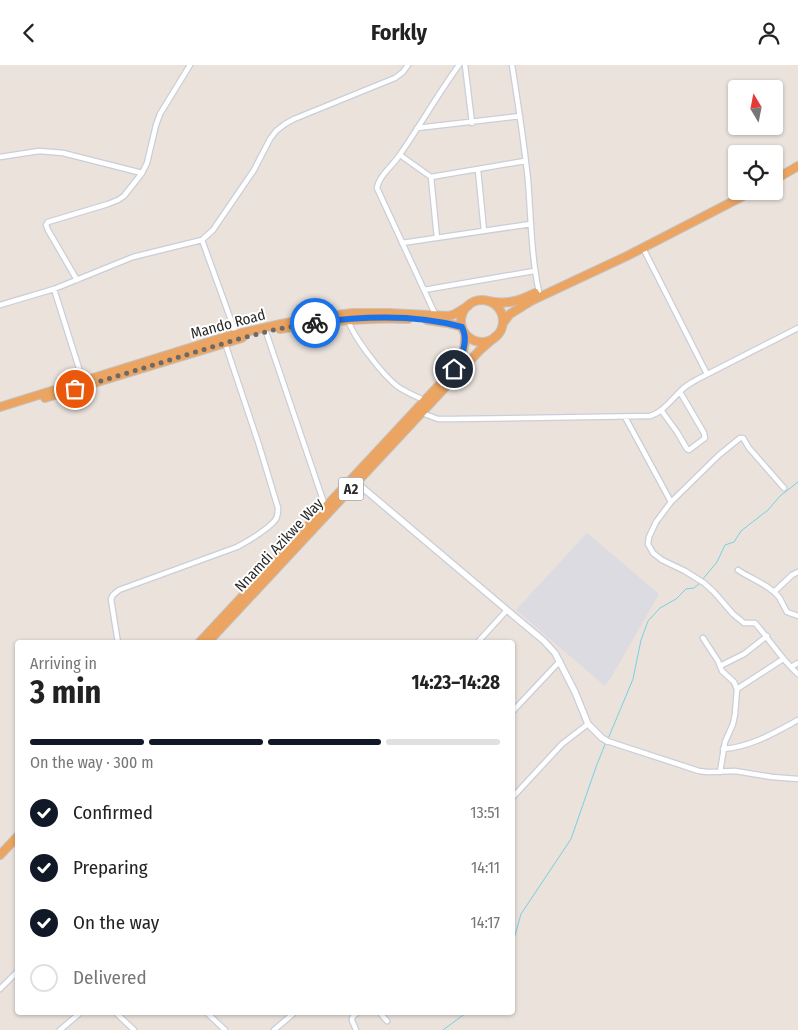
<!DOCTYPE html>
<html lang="en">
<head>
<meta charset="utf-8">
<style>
	:root { --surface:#fff; --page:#f6f6f6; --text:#222; --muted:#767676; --line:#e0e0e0; --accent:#111827 }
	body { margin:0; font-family:"Fira Sans Condensed",sans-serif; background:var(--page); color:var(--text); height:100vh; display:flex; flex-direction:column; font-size:19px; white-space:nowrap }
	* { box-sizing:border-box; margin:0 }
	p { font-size:16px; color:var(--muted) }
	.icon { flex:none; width:28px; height:28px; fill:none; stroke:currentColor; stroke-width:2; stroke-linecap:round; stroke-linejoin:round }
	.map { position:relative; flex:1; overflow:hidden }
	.drawer { position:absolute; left:15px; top:575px; width:500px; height:375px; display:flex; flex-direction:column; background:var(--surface); border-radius:5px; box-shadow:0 1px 4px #0004 }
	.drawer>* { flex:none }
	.needle { width:32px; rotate:350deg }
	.controls { position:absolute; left:728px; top:15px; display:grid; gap:10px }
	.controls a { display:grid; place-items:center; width:55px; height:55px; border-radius:5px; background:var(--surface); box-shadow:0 1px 4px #0004; font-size:25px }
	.pin { position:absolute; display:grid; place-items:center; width:42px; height:42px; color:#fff; margin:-21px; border:2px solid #fff; border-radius:50%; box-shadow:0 1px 5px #0007 }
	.courier { position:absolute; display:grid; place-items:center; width:50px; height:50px; margin:-25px; border:4px solid #1a73e8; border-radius:50%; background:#fff; color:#222; box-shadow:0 1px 6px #0007 }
	.headline em { font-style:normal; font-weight:700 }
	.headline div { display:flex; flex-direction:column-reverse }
	.headline { display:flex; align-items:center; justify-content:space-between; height:85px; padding:0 15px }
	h1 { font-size:32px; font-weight:700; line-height:38px }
	.bar { display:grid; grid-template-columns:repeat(4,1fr); gap:8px 5px; align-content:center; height:60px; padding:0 15px }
	.bar i { height:6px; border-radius:4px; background:var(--line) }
	.bar .active { background:var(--accent) }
	.bar p { grid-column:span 4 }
	ol { padding:0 15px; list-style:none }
	li { display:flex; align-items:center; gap:15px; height:55px }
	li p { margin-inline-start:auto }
	li .icon { padding:5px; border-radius:50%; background:var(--accent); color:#fff; stroke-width:4 }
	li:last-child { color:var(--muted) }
	li i { width:28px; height:28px; border:2px solid var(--line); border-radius:50% }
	header { display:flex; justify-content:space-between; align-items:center; height:65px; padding:0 15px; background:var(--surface); font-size:22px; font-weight:700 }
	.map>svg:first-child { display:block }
	.industrial { fill:#dcdbe2 }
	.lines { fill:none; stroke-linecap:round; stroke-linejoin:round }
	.stream { stroke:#75d2e4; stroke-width:1 }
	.minor-casing { stroke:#c9ced9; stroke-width:7 }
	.tertiary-casing { stroke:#c9ced9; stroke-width:8 }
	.trunk-casing { stroke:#c3c3c3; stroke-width:10 }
	.minor { stroke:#fff; stroke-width:4.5 }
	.tertiary { stroke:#fff; stroke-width:5.5 }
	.trunk { stroke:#eba461; stroke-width:8 }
	.done { stroke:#6c6967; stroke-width:5; stroke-dasharray:0 9 }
	.route { stroke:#1a73e8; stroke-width:6 }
	.labels { text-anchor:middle; stroke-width:4; stroke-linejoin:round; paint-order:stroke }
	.shield { fill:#fff; stroke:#686868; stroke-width:1 }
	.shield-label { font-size:14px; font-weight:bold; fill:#282828 }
	.street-label { font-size:15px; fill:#282828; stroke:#fff }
</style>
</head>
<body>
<header><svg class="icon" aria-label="back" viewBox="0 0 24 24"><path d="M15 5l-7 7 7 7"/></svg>Forkly<svg class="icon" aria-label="person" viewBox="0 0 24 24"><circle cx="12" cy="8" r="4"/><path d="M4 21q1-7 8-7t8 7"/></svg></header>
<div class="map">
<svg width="798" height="965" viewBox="0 0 798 965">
	<rect width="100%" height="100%" fill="#eae2db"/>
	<!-- industrial -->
	<path class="industrial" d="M 587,468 L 659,529 L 613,609 L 605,621 L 516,545 Z"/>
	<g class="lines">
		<!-- stream -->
		<path class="stream" d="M 702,515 L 717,497 L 725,480 L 734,477 L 741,466 L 768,445 L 780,431 L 798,417
			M 608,674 L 633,614 L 641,575 L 648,556 L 660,543 L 676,534 L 686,524 L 694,523 L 700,518
			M 512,881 L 521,849 L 571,774 L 596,702 L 606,677
			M 443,965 L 466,948"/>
		<!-- minor casing -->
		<g class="minor-casing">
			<path id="minor" d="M 465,0 L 472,58
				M 512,0 C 518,38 524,77 528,115 C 531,152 531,190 539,227
				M 417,63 L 520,51
				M 400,90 L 431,112 L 525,96
				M 0,92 L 39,86 L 63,88 L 142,108
				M 478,105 L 484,166
				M 431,112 L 437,173
				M 202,175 L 236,269
				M 402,178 L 531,159
				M 643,183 L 707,309
				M 77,215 L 48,165 L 46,160 L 48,157 L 108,139 L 118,135 L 124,131 L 142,108 L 147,98 L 156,60 L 160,49 L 190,0
				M 54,224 L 83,316
				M 424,225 L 534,206
				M 0,240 L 54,224 L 133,192 L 202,175 L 213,165 L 254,105 L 270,74 L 276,66 L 285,59 L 294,54 L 395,13 L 403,7 L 408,0
				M 436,251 L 377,123 C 379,110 394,100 401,88 C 421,59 438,29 459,0
				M 348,255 C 354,273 382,309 397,321 C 405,327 416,331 425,336
				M 266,267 L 325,441
				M 661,345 L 677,367 L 687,384 L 689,385 L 705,373 L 704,368 L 680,327
				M 422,348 L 438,354 L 453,354 L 650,351 C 664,347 674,331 685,322 C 689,319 693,317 696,315 L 798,263
				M 625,352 L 671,437
				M 784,423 L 749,383 L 743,373 L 740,373 L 719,390 L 671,437 L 656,457 L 649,472 L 648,479 L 653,488 L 662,495 L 685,506 L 704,518 L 714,527 L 733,549 L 744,558 L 755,558 C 770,575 781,594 798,609
				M 738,505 C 751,514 768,519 779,532 C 782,537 784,542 787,547 L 798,551
				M 774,527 L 792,510 L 798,507
				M 703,573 L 718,596 L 722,606 L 734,617 L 737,624 L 735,649 L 733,659 L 725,677 L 720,707
				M 118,578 L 111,534 L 113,530 L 119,525 L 237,482 C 248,476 269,464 276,454 C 278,450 278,447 278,443 L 259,380 L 225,278
				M 477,578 L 507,545
				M 720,601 L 744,589 L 767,571
				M 791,602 L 798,598
				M 737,624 L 783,594
				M 512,647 L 560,596
				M 607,676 L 699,706 L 707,707 L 735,706 L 772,712 L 798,714
				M 723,684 C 751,682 774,668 798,655
				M 512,733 L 562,679 L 588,659
				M 0,924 L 18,906
				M 116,948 L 134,965
				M 207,948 L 225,965
				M 380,948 L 387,956
				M 60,965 L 80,948
				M 274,965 L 294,948
				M 356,965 C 353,956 348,954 357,948"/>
		</g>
		<!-- tertiary casing -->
		<g class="tertiary-casing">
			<path id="tertiary" d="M 357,418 L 507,545 L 544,576 L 555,588 L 575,627 L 588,659 L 602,673 L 607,676"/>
		</g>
		<!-- trunk casing -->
		<g class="trunk-casing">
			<path id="trunk" d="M 774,115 L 798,101
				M461 256a21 21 0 1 1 42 0a21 21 0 1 1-42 0Z
				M 488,236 C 506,240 519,236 535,228
				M 427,255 L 447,258 L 462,262
				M 503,258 L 510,249 L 531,236 L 627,191 L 753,126
				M 280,264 C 322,257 365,252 408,254
				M 45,333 L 242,273
				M 0,342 L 228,271 L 281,259 L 313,253 L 353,248 L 388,248 L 449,251 L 455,249 L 468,241
				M 199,578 L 454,304 C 462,293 466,281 465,268
				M 207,578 L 480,285 L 496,271
				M 0,790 L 18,771"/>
		</g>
		<!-- minor -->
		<use href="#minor" class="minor"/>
		<!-- tertiary -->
		<use href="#tertiary" class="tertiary"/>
		<!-- trunk -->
		<use href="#trunk" class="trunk"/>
	</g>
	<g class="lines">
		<!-- done -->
		<path class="done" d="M 75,324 L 235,275 L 277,264 L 315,258"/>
		<!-- route -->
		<path class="route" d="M 315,258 C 363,251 415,249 462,262 C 469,276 462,291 454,304"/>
	</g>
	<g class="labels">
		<!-- shield labels -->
		<rect class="shield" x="338.5" y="412.5" width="25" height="23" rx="4"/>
		<g class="shield-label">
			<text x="351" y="429">A2</text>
		</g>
		<!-- street labels -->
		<g class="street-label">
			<text transform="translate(228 259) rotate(-15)" y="5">Mando Road</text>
			<text transform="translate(279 480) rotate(-47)" y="5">Nnamdi Azikwe Way</text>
		</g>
	</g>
</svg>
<div class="controls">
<a><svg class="needle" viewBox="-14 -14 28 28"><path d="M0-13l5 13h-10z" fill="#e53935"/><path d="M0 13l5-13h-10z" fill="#767676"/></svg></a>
<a><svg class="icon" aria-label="locate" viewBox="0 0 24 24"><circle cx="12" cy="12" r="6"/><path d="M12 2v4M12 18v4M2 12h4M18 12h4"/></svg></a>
</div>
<div class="pin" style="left:75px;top:324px;background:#ea580c"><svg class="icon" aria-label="bag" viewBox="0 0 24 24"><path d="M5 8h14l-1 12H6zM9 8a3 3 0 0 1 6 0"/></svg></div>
<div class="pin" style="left:454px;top:304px;background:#1f2937"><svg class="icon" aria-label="home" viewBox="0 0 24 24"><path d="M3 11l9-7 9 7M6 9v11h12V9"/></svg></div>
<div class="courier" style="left:315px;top:258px"><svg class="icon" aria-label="bike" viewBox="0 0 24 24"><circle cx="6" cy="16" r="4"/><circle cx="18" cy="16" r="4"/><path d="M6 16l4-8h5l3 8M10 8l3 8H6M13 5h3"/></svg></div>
<section class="drawer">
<div class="headline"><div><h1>3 min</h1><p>Arriving in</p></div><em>14:23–14:28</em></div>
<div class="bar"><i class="active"></i><i class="active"></i><i class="active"></i><i></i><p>On the way · 300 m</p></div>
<ol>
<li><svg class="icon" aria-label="check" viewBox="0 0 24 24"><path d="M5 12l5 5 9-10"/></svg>Confirmed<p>13:51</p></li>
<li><svg class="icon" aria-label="check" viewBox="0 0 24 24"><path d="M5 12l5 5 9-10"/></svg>Preparing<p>14:11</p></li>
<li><svg class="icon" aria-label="check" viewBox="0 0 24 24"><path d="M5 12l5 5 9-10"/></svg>On the way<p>14:17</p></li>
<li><i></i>Delivered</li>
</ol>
</section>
</div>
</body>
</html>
